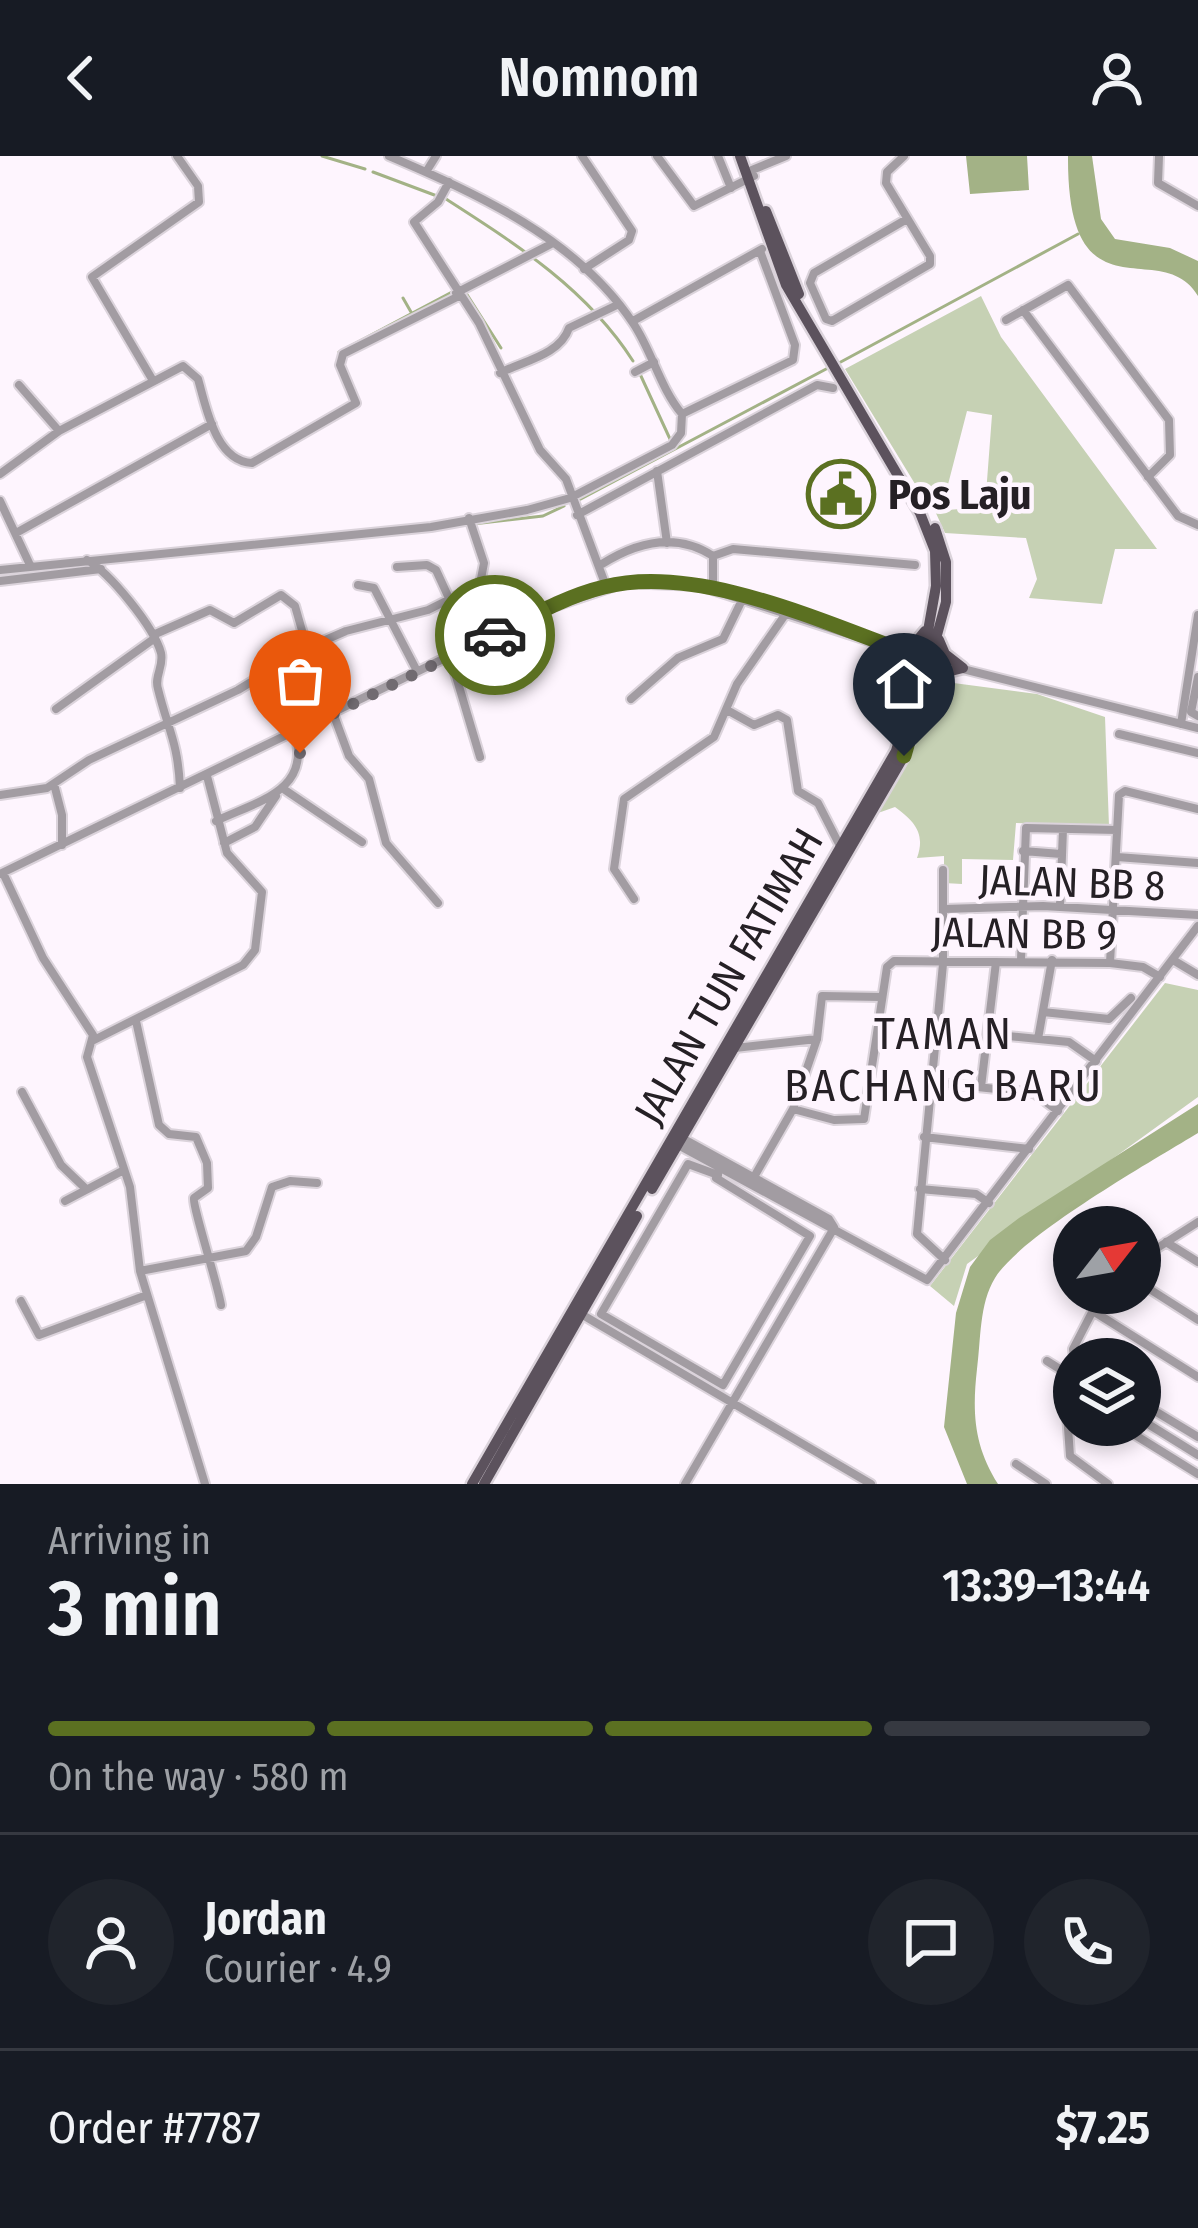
<!DOCTYPE html>
<html lang="en">
<head>
<meta charset="utf-8">
<style>
	:root { --surface:#171b24; --page:#20242c; --text:#f1f3f6; --muted:#9ea1a6; --line:#363941; --accent:#5b7021 }
	body { margin:0; font-family:"Fira Sans Condensed",sans-serif; background:var(--page); color:var(--text); height:100vh; display:flex; flex-direction:column; font-size:45px; white-space:nowrap }
	* { box-sizing:border-box; margin:0 }
	p { font-size:39px; color:var(--muted) }
	.icon { flex:none; width:66px; height:66px; fill:none; stroke:currentColor; stroke-width:2; stroke-linecap:round; stroke-linejoin:round }
	.map { position:relative; height:1328px; overflow:hidden }
	.side { display:flex; flex-direction:column; background:var(--surface); flex:1 }
	.side>* { flex:none }
	.needle { width:78px; rotate:59deg }
	.fabs { position:absolute; left:1053px; top:1050px; display:grid; gap:24px }
	.fabs a { display:grid; place-items:center; width:108px; height:108px; border-radius:50%; background:var(--surface); box-shadow:0 6px 18px #0003; font-size:60px }
	.pin { position:absolute; display:grid; place-items:center; width:102px; height:102px; color:#fff; margin:-123px -51px; border-radius:50% 50% 50% 0; rotate:-45deg; box-shadow:0 0 12px #0007 }
	.pin .icon { rotate:45deg }
	.courier { position:absolute; display:grid; place-items:center; width:120px; height:120px; margin:-60px; border:9px solid #5b7021; border-radius:50%; background:#fff; color:#222; box-shadow:0 3px 15px #0007 }
	.head em { font-style:normal; font-weight:600 }
	.head div { display:flex; flex-direction:column-reverse }
	.head { display:flex; align-items:center; justify-content:space-between; height:204px; padding:0 48px }
	h1 { font-size:78px; font-weight:600; line-height:90px }
	.bar { display:grid; grid-template-columns:repeat(4,1fr); gap:18px 12px; align-content:center; height:144px; padding:0 48px }
	.bar i { height:15px; border-radius:9px; background:var(--line) }
	.bar .active { background:var(--accent) }
	.bar p { grid-column:span 4 }
	.line { display:flex; align-items:center; gap:30px; padding:0 48px; border-top:3px solid var(--line) }
	.line div { flex:1 }
	.round { display:grid; place-items:center; flex:none; width:126px; height:126px; border-radius:63px; background:var(--page) }
	header { display:flex; justify-content:space-between; align-items:center; height:156px; padding:0 48px; background:var(--surface); font-size:54px; font-weight:600 }
	.map>svg:first-child { display:block }
	.green { fill:#c6d1b4 }
	.water { fill:#a3b286 }
	.lines { fill:none; stroke-linecap:round; stroke-linejoin:round }
	.stream { stroke:#a3b286; stroke-width:3 }
	.minor-casing { stroke:#dbd3db; stroke-width:12 }
	.major-casing { stroke:#dbd3db; stroke-width:15 }
	.minor { stroke:#a29ca2; stroke-width:8 }
	.major { stroke:#5c525d; stroke-width:10 }
	.done { stroke:#716b71; stroke-width:12; stroke-dasharray:0 21.6 }
	.route { stroke:#5b7021; stroke-width:15 }
	.labels { text-anchor:middle; stroke-width:9; stroke-linejoin:round; paint-order:stroke }
	.poi-label { font-size:42px; font-weight:bold; fill:#252025; stroke:#fef5fe; text-anchor:start }
	.street-label { font-size:42px; fill:#252025; stroke:#fef5fe }
	.neighbourhood-label { font-size:45px; letter-spacing:3px; fill:#252025; stroke:#fef5fe }
</style>
</head>
<body>
<header><svg class="icon" aria-label="back" viewBox="0 0 24 24"><path d="M15 5l-7 7 7 7"/></svg>Nomnom<svg class="icon" aria-label="person" viewBox="0 0 24 24"><circle cx="12" cy="8" r="4"/><path d="M4 21q1-7 8-7t8 7"/></svg></header>
<div class="map">
<svg width="1198" height="1328" viewBox="0 0 1198 1328">
	<rect width="100%" height="100%" fill="#fef5fe"/>
	<!-- green -->
	<path class="green" d="M 981,140 L 1001,181 L 1157,393 L 1115,393 L 1102,448 L 1029,442 L 1037,423 L 1026,382 L 945,377 L 935,355 L 985,351 L 992,259 L 967,255 L 944,344 L 926,346 L 845,213 Z
		M 946,526 L 1037,538 L 1105,561 L 1109,670 L 1016,667 L 1013,704 L 962,703 L 962,728 L 944,727 L 944,700 L 917,702 C 926,677 914,665 895,651 L 878,657 L 921,579 L 934,533 Z
		M 1165,827 L 1198,834 L 1198,941 L 967,1108 L 954,1150 L 930,1130 Z"/>
	<!-- water -->
	<path class="water" d="M 966,0 L 1027,0 L 1029,34 L 970,38 Z
		M 1068,0 L 1092,0 L 1101,63 L 1115,83 L 1170,92 L 1198,105 L 1198,140 C 1162,78 1067,169 1068,0 Z
		M 1198,948 L 1198,977 C 1152,1005 1020,1080 995,1122 C 979,1148 981,1184 977,1213 C 972,1257 974,1290 998,1328 L 967,1328 L 944,1271 L 956,1157 L 970,1111 L 990,1084 L 1019,1062 Z"/>
	<g class="lines">
		<!-- stream -->
		<path class="stream" d="M 322,0 L 365,13
			M 373,16 L 437,40
			M 446,43 C 516,88 587,133 633,205
			M 466,137 L 501,192
			M 403,142 L 411,156
			M 339,196 L 452,136
			M 837,208 L 1078,78
			M 640,218 L 670,283
			M 577,345 L 828,212
			M 473,368 L 543,360 L 564,350
			M 0,418 L 70,411"/>
		<!-- minor casing -->
		<g class="minor-casing">
			<path id="minor" d="M 389,0 C 478,38 577,83 633,167 C 652,195 660,232 682,258 L 793,204 L 795,189 L 760,95
				M 582,0 L 632,75 L 629,84 L 584,113
				M 657,0 L 694,50 L 754,20
				M 718,0 L 731,32
				M 904,0 L 887,16 L 886,27 L 930,100 L 930,108 L 832,165 L 826,163 L 810,127 L 814,117 L 907,63
				M 1159,0 L 1158,27 L 1198,50
				M 752,14 L 786,0
				M 426,16 L 436,0
				M 449,26 L 438,46 L 414,66 L 479,167 L 540,294 L 566,323 L 606,430
				M 456,137 L 553,87
				M 1023,154 L 1178,360 L 1198,369
				M 1006,164 L 1068,129 L 1169,264 L 1170,299 L 1148,321
				M 633,165 L 762,93
				M 635,216 L 654,206
				M 500,217 C 523,205 560,199 569,172 L 617,149
				M 152,223 L 92,121 L 199,46 L 198,30 L 177,0
				M 19,229 L 59,275
				M 657,315 L 667,387
				M 0,318 L 59,275 L 183,210 L 198,223 C 206,250 215,305 252,307 L 356,247 L 340,209 L 343,198 L 459,140
				M 0,345 L 30,409
				M 577,359 L 817,229 L 833,232
				M 16,377 L 212,268
				M 87,404 C 110,417 154,471 161,497 C 164,511 154,520 158,533 C 168,574 178,586 180,632
				M 602,408 C 637,386 676,376 713,400
				M 397,411 L 427,409 L 436,414 L 471,490
				M 0,414 L 431,371 L 527,354 L 570,342 L 672,289 L 681,277 L 682,258
				M 0,425 L 101,413
				M 358,429 L 374,432 L 417,515
				M 713,433 L 713,400 L 733,393 L 915,409
				M 153,479 L 210,454 L 234,467 L 281,439 L 295,450 L 307,492
				M 450,500 L 480,601
				M 1198,521 L 1191,556 L 1198,560
				M 631,543 L 678,502 L 723,483 L 743,442
				M 56,553 L 155,482
				M 727,554 L 754,569 L 778,559 L 787,564 L 798,635 L 818,647 L 840,690
				M 333,557 L 349,600 L 369,623 L 386,687 L 438,747
				M 1181,568 L 1198,459
				M 1119,578 L 1198,597
				M 54,628 L 62,659 L 62,689
				M 285,634 L 362,686
				M 0,639 L 47,632 L 89,604 L 238,534 L 307,492 L 346,475 L 428,454 L 480,428 L 484,407 L 469,362
				M 216,665 C 258,645 312,635 295,576
				M 224,687 L 255,671 L 276,640
				M 1023,695 L 1061,698
				M 1117,701 L 1198,707
				M 943,714 L 943,808 L 917,1078 L 945,1104
				M 3,717 L 43,802 L 93,879 L 87,901 L 130,1031 L 140,1115 L 205,1328
				M 0,718 L 544,454 L 624,427 L 700,430 L 931,505 L 1198,572
				M 634,743 L 614,713 L 624,643 L 714,581 L 737,528 L 787,456
				M 1060,751 L 1063,673
				M 944,753 L 1043,750 L 1198,759
				M 1021,804 L 1026,672 L 1117,674
				M 1173,804 L 1198,819
				M 1110,807 L 1119,639 L 1125,635 L 1198,653
				M 1043,856 L 1109,863 L 1131,842
				M 136,865 L 159,969 L 169,978 L 196,981 L 207,1007 L 208,1032 L 194,1042 C 192,1049 218,1129 221,1149
				M 988,878 L 1069,886 L 1096,905
				M 1038,883 L 1052,804
				M 92,885 L 243,809 L 255,794 L 262,736 L 227,697 L 207,620
				M 735,892 L 817,883
				M 929,926 L 1034,937 L 1058,955
				M 981,931 L 996,806
				M 22,936 L 61,1009 L 86,1033
				M 793,953 L 834,964 L 864,963 L 887,811 L 894,805 L 1110,807 L 1143,811 L 1160,821
				M 924,981 L 1029,993
				M 682,982 L 829,1063 L 834,1071
				M 678,989 L 927,1124 L 1198,770
				M 754,1021 L 793,953 L 817,883 L 822,840 L 882,841
				M 920,1033 L 976,1038 L 989,1047
				M 65,1045 L 124,1014
				M 1166,1086 L 1198,1106
				M 1140,1103 L 1198,1066
				M 140,1115 L 246,1095 L 256,1081 L 272,1031 L 290,1025 L 317,1027
				M 1140,1127 L 1198,1164
				M 21,1145 L 39,1179 L 147,1139
				M 1093,1155 L 1198,1221
				M 581,1158 L 871,1328
				M 601,1158 L 723,1229 L 810,1080 L 716,1022
				M 601,1158 L 688,1008 L 718,1019
				M 1074,1203 L 1073,1193 L 1102,1137
				M 1047,1205 L 1074,1222
				M 1074,1224 L 1065,1229 L 1070,1300 L 1108,1328
				M 1140,1246 L 1198,1281
				M 1140,1263 L 1198,1299
				M 1119,1269 L 1198,1318
				M 1016,1308 L 1046,1328
				M 685,1328 L 834,1072"/>
		</g>
		<!-- major casing -->
		<g class="major-casing">
			<path id="major" d="M 766,55 L 799,138
				M 939,484 L 945,498 L 963,512
				M 892,492 L 911,513 L 911,529
				M 892,492 L 916,486 L 925,475
				M 926,534 L 943,517 L 963,512
				M 652,1033 L 904,600 L 946,446 L 946,406 L 935,372
				M 472,1328 L 896,595 L 923,503 L 936,430 L 935,395 L 920,357 L 786,129 L 740,0
				M 484,1328 L 637,1060"/>
		</g>
		<!-- minor -->
		<use href="#minor" class="minor"/>
		<!-- major -->
		<use href="#major" class="major"/>
	</g>
	<g class="lines">
		<!-- done -->
		<path class="done" d="M 300,597 L 295,576 L 495,479"/>
		<!-- route -->
		<path class="route" d="M 495,479 C 530,461 566,440 604,431 C 703,406 837,473 931,505 L 904,600"/>
	</g>
	<!-- icons -->
	<defs>
		<g id="civic-ring" transform="scale(3.45)"><circle r="9.5" fill="#fef5fe" stroke="#5b7021" stroke-width="1.5"/><path d="M-.6-6.5H3V-4.5H.6V-3L4-1V1h2V6H-6V1h2V-1L-.6-3ZM-1.2 2.5V6h2.4V2.5Z" fill="#5b7021"/></g>
	</defs>
	<g fill-rule="evenodd">
		<use href="#civic-ring" x="841" y="338"/>
	</g>
	<g class="labels">
		<!-- poi labels -->
		<g class="poi-label">
			<text x="888" y="353">Pos Laju</text>
		</g>
		<!-- street labels -->
		<g class="street-label">
			<text transform="translate(1072 726) rotate(2)" y="15">JALAN BB 8</text>
			<text transform="translate(1024 777) rotate(1)" y="15">JALAN BB 9</text>
			<text transform="translate(728 820) rotate(-60)" y="15">JALAN TUN FATIMAH</text>
		</g>
		<!-- neighbourhood labels -->
		<g class="neighbourhood-label">
			<text x="944" y="893">TAMAN<tspan x="944" dy="52">BACHANG BARU</tspan></text>
		</g>
	</g>
</svg>
<div class="fabs">
<a><svg class="needle" viewBox="-14 -14 28 28"><path d="M0-13l5 13h-10z" fill="#e53935"/><path d="M0 13l5-13h-10z" fill="#9ea1a6"/></svg></a>
<a><svg class="icon" aria-label="layers" viewBox="0 0 24 24"><path d="M12 4l9 5-9 5-9-5zM3 14l9 5 9-5"/></svg></a>
</div>
<div class="pin" style="left:300px;top:597px;background:#ea580c"><svg class="icon" aria-label="bag" viewBox="0 0 24 24"><path d="M5 8h14l-1 12H6zM9 8a3 3 0 0 1 6 0"/></svg></div>
<div class="pin" style="left:904px;top:600px;background:#1f2937"><svg class="icon" aria-label="home" viewBox="0 0 24 24"><path d="M3 11l9-7 9 7M6 9v11h12V9"/></svg></div>
<div class="courier" style="left:495px;top:479px"><svg class="icon" aria-label="car" viewBox="0 0 24 24"><path d="M5 17H2v-5l4-1 3-4h7l3 4 3 1v5h-3M9 17h6M6 11h13"/><circle cx="7" cy="17" r="2"/><circle cx="17" cy="17" r="2"/></svg></div>
</div>
<section class="side">
<div class="head"><div><h1>3 min</h1><p>Arriving in</p></div><em>13:39–13:44</em></div>
<div class="bar"><i class="active"></i><i class="active"></i><i class="active"></i><i></i><p>On the way · 580 m</p></div>
<div class="line" style="height:216px"><a class="round"><svg class="icon" aria-label="person" viewBox="0 0 24 24"><circle cx="12" cy="8" r="4"/><path d="M4 21q1-7 8-7t8 7"/></svg></a><div><b>Jordan</b><p>Courier · 4.9</p></div><a class="round"><svg class="icon" aria-label="chat" viewBox="0 0 24 24"><path d="M4 5h16v11H9l-5 4z"/></svg></a><a class="round"><svg class="icon" aria-label="phone" viewBox="0 0 24 24"><path d="M5 4h4l2 5-3 2q2 4 5 5l2-3 5 2v4C11 20 4 13 5 4z"/></svg></a></div>
<div class="line" style="height:156px"><div>Order #7787</div><b>$7.25</b></div>
</section>
</body>
</html>
